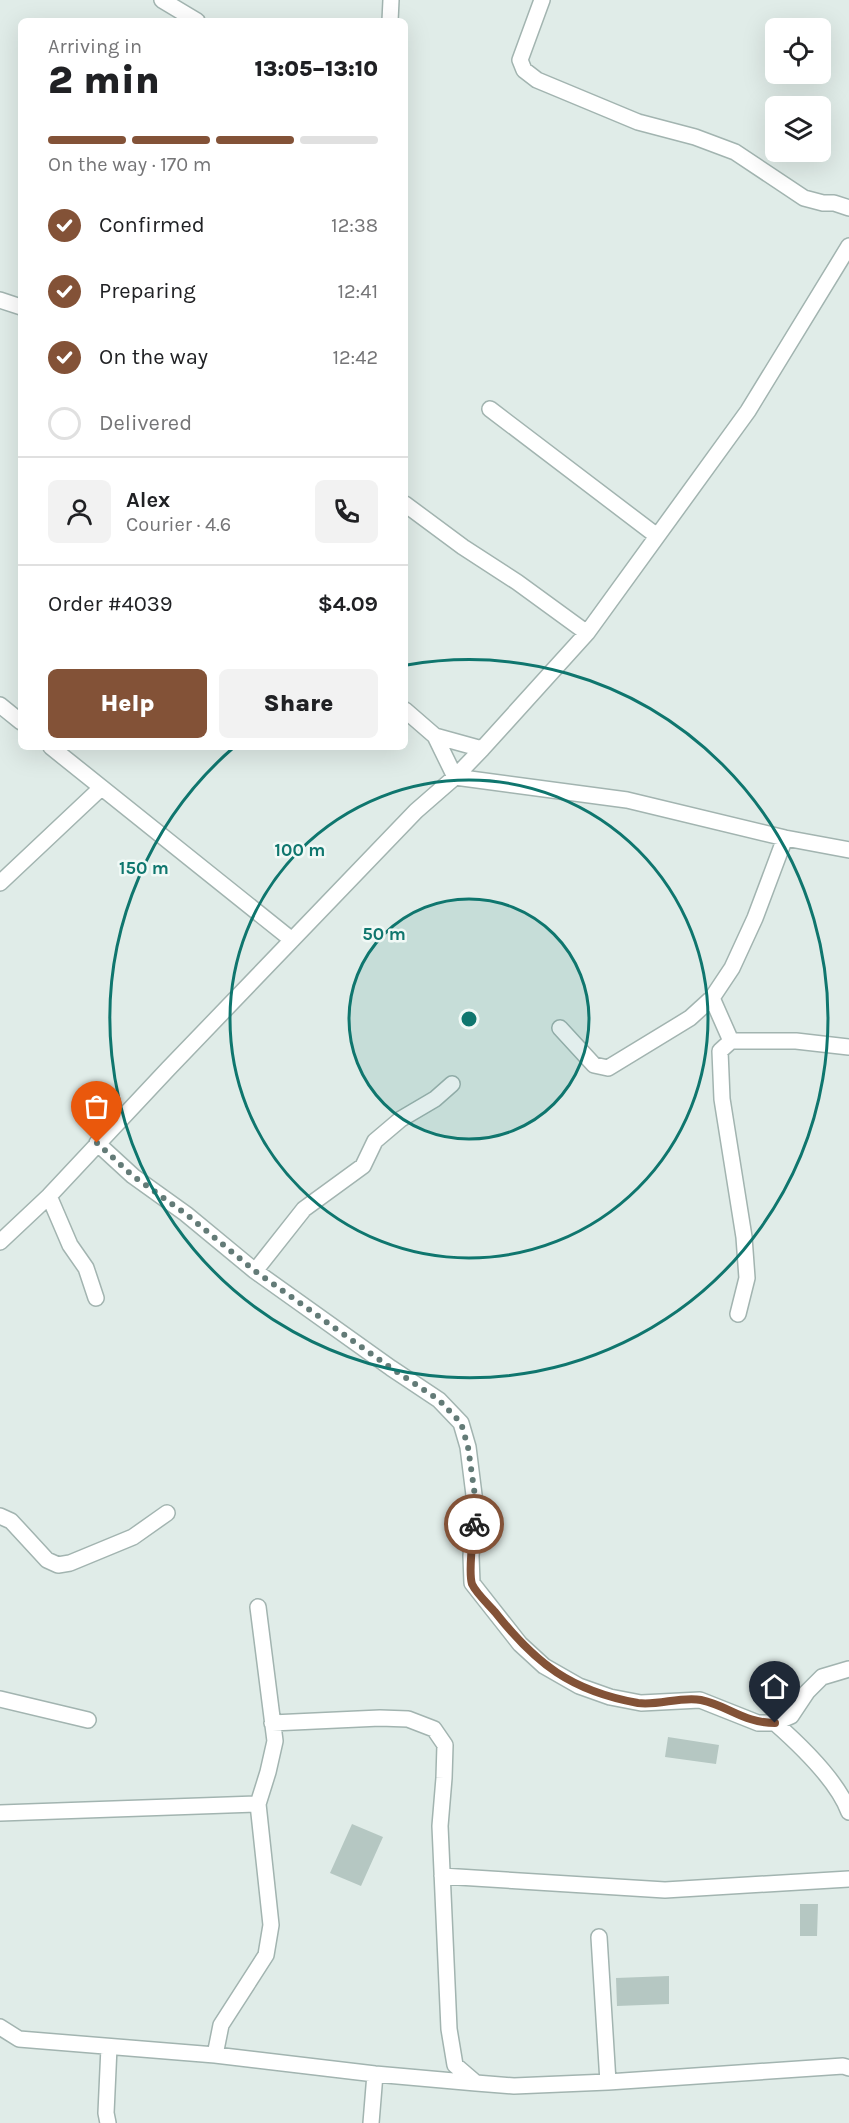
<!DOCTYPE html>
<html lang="en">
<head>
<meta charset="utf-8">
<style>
	:root { --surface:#fff; --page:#f2f2f2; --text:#202124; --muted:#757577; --line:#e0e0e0; --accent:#835237 }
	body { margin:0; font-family:Karla,sans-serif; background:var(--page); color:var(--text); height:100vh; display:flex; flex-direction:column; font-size:22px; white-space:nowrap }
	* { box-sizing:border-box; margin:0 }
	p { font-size:20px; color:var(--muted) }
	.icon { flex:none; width:33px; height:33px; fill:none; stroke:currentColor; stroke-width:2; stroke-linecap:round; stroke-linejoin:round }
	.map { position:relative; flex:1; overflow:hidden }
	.details { position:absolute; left:18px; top:18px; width:390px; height:732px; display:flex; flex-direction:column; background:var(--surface); border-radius:9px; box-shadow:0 6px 24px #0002 }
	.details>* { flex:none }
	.tools { position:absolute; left:765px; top:18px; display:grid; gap:12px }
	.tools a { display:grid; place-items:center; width:66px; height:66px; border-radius:9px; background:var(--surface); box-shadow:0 6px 24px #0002; font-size:30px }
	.pin { position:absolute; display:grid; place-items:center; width:51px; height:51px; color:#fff; margin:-62px -26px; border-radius:50% 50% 50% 0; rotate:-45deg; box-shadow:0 0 6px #0007 }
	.pin .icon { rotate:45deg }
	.courier { position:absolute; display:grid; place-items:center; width:60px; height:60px; margin:-30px; border:4px solid #835237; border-radius:50%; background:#fff; color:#222; box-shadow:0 2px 8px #0007 }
	.summary em { font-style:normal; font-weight:800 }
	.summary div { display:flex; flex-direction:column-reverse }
	.summary { display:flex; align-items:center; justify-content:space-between; height:102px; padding:0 30px }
	h1 { font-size:39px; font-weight:800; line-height:45px }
	.bar { display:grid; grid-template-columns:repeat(4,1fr); gap:9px 6px; align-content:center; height:72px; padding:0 30px }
	.bar i { height:8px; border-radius:4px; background:var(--line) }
	.bar .on { background:var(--accent) }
	.bar p { grid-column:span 4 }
	.line { display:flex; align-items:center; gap:15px; padding:0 30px; border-top:2px solid var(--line) }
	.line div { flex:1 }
	.round { display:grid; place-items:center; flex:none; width:63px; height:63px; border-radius:9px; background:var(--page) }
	ol { padding:0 30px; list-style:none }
	li { display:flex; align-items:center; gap:18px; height:66px }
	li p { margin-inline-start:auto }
	li .icon { padding:6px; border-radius:50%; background:var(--accent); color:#fff; stroke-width:4 }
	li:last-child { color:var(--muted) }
	li i { width:33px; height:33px; border:3px solid var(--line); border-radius:50% }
	.primary-button { display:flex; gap:12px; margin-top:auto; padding:12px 30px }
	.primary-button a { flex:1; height:69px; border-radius:9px; background:var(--accent); color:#fff; font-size:24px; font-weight:800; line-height:69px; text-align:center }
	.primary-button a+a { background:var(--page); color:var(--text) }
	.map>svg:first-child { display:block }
	.building { fill:#b5c7c2 }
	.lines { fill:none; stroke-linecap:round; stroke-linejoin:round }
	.street-casing { stroke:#a2b4b0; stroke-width:18 }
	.street { stroke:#fff; stroke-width:15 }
	.done { stroke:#637b77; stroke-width:6; stroke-dasharray:0 10.8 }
	.route { stroke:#835237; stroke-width:8 }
	.ring { fill:none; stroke:#0f766e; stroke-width:3 }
	.centre { fill:#0f766e; stroke:#f1f9f6; stroke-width:3 }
	.ring-label { font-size:18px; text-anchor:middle; font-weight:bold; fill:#0f766e; stroke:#f1f9f6; stroke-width:5; stroke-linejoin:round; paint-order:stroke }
</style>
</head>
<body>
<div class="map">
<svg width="849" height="2123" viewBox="0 0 849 2123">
	<rect width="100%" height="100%" fill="#e0ece8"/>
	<!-- building -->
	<path class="building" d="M 668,1737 L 719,1745 L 716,1764 L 665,1757 Z
		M 352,1824 L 383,1837 L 361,1886 L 330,1873 Z
		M 800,1904 L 818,1904 L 817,1936 L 800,1936 Z
		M 669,1976 L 669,2004 L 617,2006 L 616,1978 Z"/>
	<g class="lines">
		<!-- street casing -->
		<g class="street-casing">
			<path id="street" d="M 162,0 L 197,21
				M 542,0 L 520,60 L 524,70 L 537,80 L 638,122 L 695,137 L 735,152 L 804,198 L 823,203 L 834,203 L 849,208
				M 390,21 L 391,0
				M 0,300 L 21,307
				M 490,409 L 657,536
				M 405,504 L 463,547 L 517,582 L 587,633
				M 0,705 L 21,722
				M 405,710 L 435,736 L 482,749
				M 435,736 L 455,777 L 627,800 L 785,838 L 849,850
				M 51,747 L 292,940
				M 0,883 L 101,788
				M 712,998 L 731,1041
				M 560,1028 L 594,1065 L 608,1068 L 690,1018 L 712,998 L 732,968 L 755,918 L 785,838
				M 97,1143 L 133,1176 L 186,1214 L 255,1271 L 391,1368 L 439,1400 L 461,1423 L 468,1447 L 475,1503 L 471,1556 L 472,1583 L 520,1644 L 544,1666 L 579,1686 L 610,1697 L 641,1703 L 700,1700 L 758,1723 L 775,1723 L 791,1716 L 807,1692 L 822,1677 L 849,1669
				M 49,1196 L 70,1245 L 86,1268 L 96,1298
				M 0,1242 L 49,1196 L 168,1069 L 416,811 L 455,777 L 482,749 L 587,633 L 748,411 L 849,246
				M 255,1271 L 304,1209 L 363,1166 L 375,1141 L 401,1119 L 435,1099 L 452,1084
				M 738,1314 L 747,1278 L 744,1237 L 722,1099 L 720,1051 L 731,1041 L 796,1041 L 849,1047
				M 0,1516 L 11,1521 L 47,1560 L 58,1565 L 70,1563 L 133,1537 L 167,1513
				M 0,1699 L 88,1720
				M 272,1723 L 380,1718 L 408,1719 L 434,1729 L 445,1745 L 444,1778 L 440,1826 L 449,2029 L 455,2065 L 476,2083 L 514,2086 L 608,2082 L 843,2066 L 849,2068
				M 775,1723 C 800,1745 837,1780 849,1812
				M 0,1813 L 258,1804
				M 442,1876 L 665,1890 L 849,1879
				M 599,1937 L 608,2082
				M 0,2027 L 19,2039 L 215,2055 L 375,2074 L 476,2083
				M 215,2055 L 221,2025 L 266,1955 L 271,1925 L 258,1804 L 268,1772 L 275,1741 L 258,1607
				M 108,2123 L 106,2113 L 109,2047
				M 371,2123 L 375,2074"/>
		</g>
		<!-- street -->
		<use href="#street" class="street"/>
	</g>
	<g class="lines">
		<!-- done -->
		<path class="done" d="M 97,1143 L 133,1176 L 186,1214 L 255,1271 L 391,1368 L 439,1400 L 461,1423 L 468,1447 L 476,1503 L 474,1524"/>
		<!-- route -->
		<path class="route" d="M 474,1524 C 473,1537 468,1572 472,1584 C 476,1593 488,1604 495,1612 C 536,1664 571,1691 638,1703 C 658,1706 681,1696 701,1700 C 729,1706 744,1723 775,1723"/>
	</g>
	<!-- distance rings -->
	<circle cx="469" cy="1019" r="120" fill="#0f766e" fill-opacity=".12"/>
	<g class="ring">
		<circle cx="469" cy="1019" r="120"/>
		<circle cx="469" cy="1019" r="239"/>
		<path d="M407 665A359 359 0 1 1 233 748"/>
	</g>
	<circle cx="469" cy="1019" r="9" class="centre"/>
	<g class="ring-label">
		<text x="300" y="856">100 m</text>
		<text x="144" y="874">150 m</text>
		<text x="384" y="940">50 m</text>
	</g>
</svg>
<div class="tools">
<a><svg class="icon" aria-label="locate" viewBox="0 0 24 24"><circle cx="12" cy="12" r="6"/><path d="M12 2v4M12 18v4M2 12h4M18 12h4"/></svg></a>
<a><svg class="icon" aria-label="layers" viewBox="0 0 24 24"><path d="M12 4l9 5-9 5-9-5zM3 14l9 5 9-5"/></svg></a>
</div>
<div class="pin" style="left:97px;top:1143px;background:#ea580c"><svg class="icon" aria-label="bag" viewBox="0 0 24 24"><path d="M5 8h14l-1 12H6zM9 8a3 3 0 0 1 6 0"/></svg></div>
<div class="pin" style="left:775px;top:1723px;background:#1f2937"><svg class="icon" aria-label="home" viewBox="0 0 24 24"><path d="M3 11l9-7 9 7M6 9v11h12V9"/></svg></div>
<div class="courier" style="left:474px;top:1524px"><svg class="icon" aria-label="bike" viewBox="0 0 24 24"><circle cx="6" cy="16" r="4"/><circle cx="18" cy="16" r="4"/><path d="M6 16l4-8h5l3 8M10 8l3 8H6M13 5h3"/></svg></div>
<section class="details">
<div class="summary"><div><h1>2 min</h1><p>Arriving in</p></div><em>13:05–13:10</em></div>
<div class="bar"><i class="on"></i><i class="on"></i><i class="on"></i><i></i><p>On the way · 170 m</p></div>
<ol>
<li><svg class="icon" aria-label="check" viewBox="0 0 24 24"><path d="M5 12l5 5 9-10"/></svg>Confirmed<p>12:38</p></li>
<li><svg class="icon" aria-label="check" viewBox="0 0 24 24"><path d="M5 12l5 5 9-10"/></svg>Preparing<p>12:41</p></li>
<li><svg class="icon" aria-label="check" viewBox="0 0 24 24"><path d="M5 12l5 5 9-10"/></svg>On the way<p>12:42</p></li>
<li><i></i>Delivered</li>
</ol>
<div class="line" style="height:108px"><a class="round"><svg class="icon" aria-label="person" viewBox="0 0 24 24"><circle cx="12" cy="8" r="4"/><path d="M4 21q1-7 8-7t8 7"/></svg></a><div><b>Alex</b><p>Courier · 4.6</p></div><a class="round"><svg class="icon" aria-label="phone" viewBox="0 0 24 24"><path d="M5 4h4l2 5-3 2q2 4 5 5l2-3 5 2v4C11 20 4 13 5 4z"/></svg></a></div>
<div class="line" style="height:78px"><div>Order #4039</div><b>$4.09</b></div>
<div class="primary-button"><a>Help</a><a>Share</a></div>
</section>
</div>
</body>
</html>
